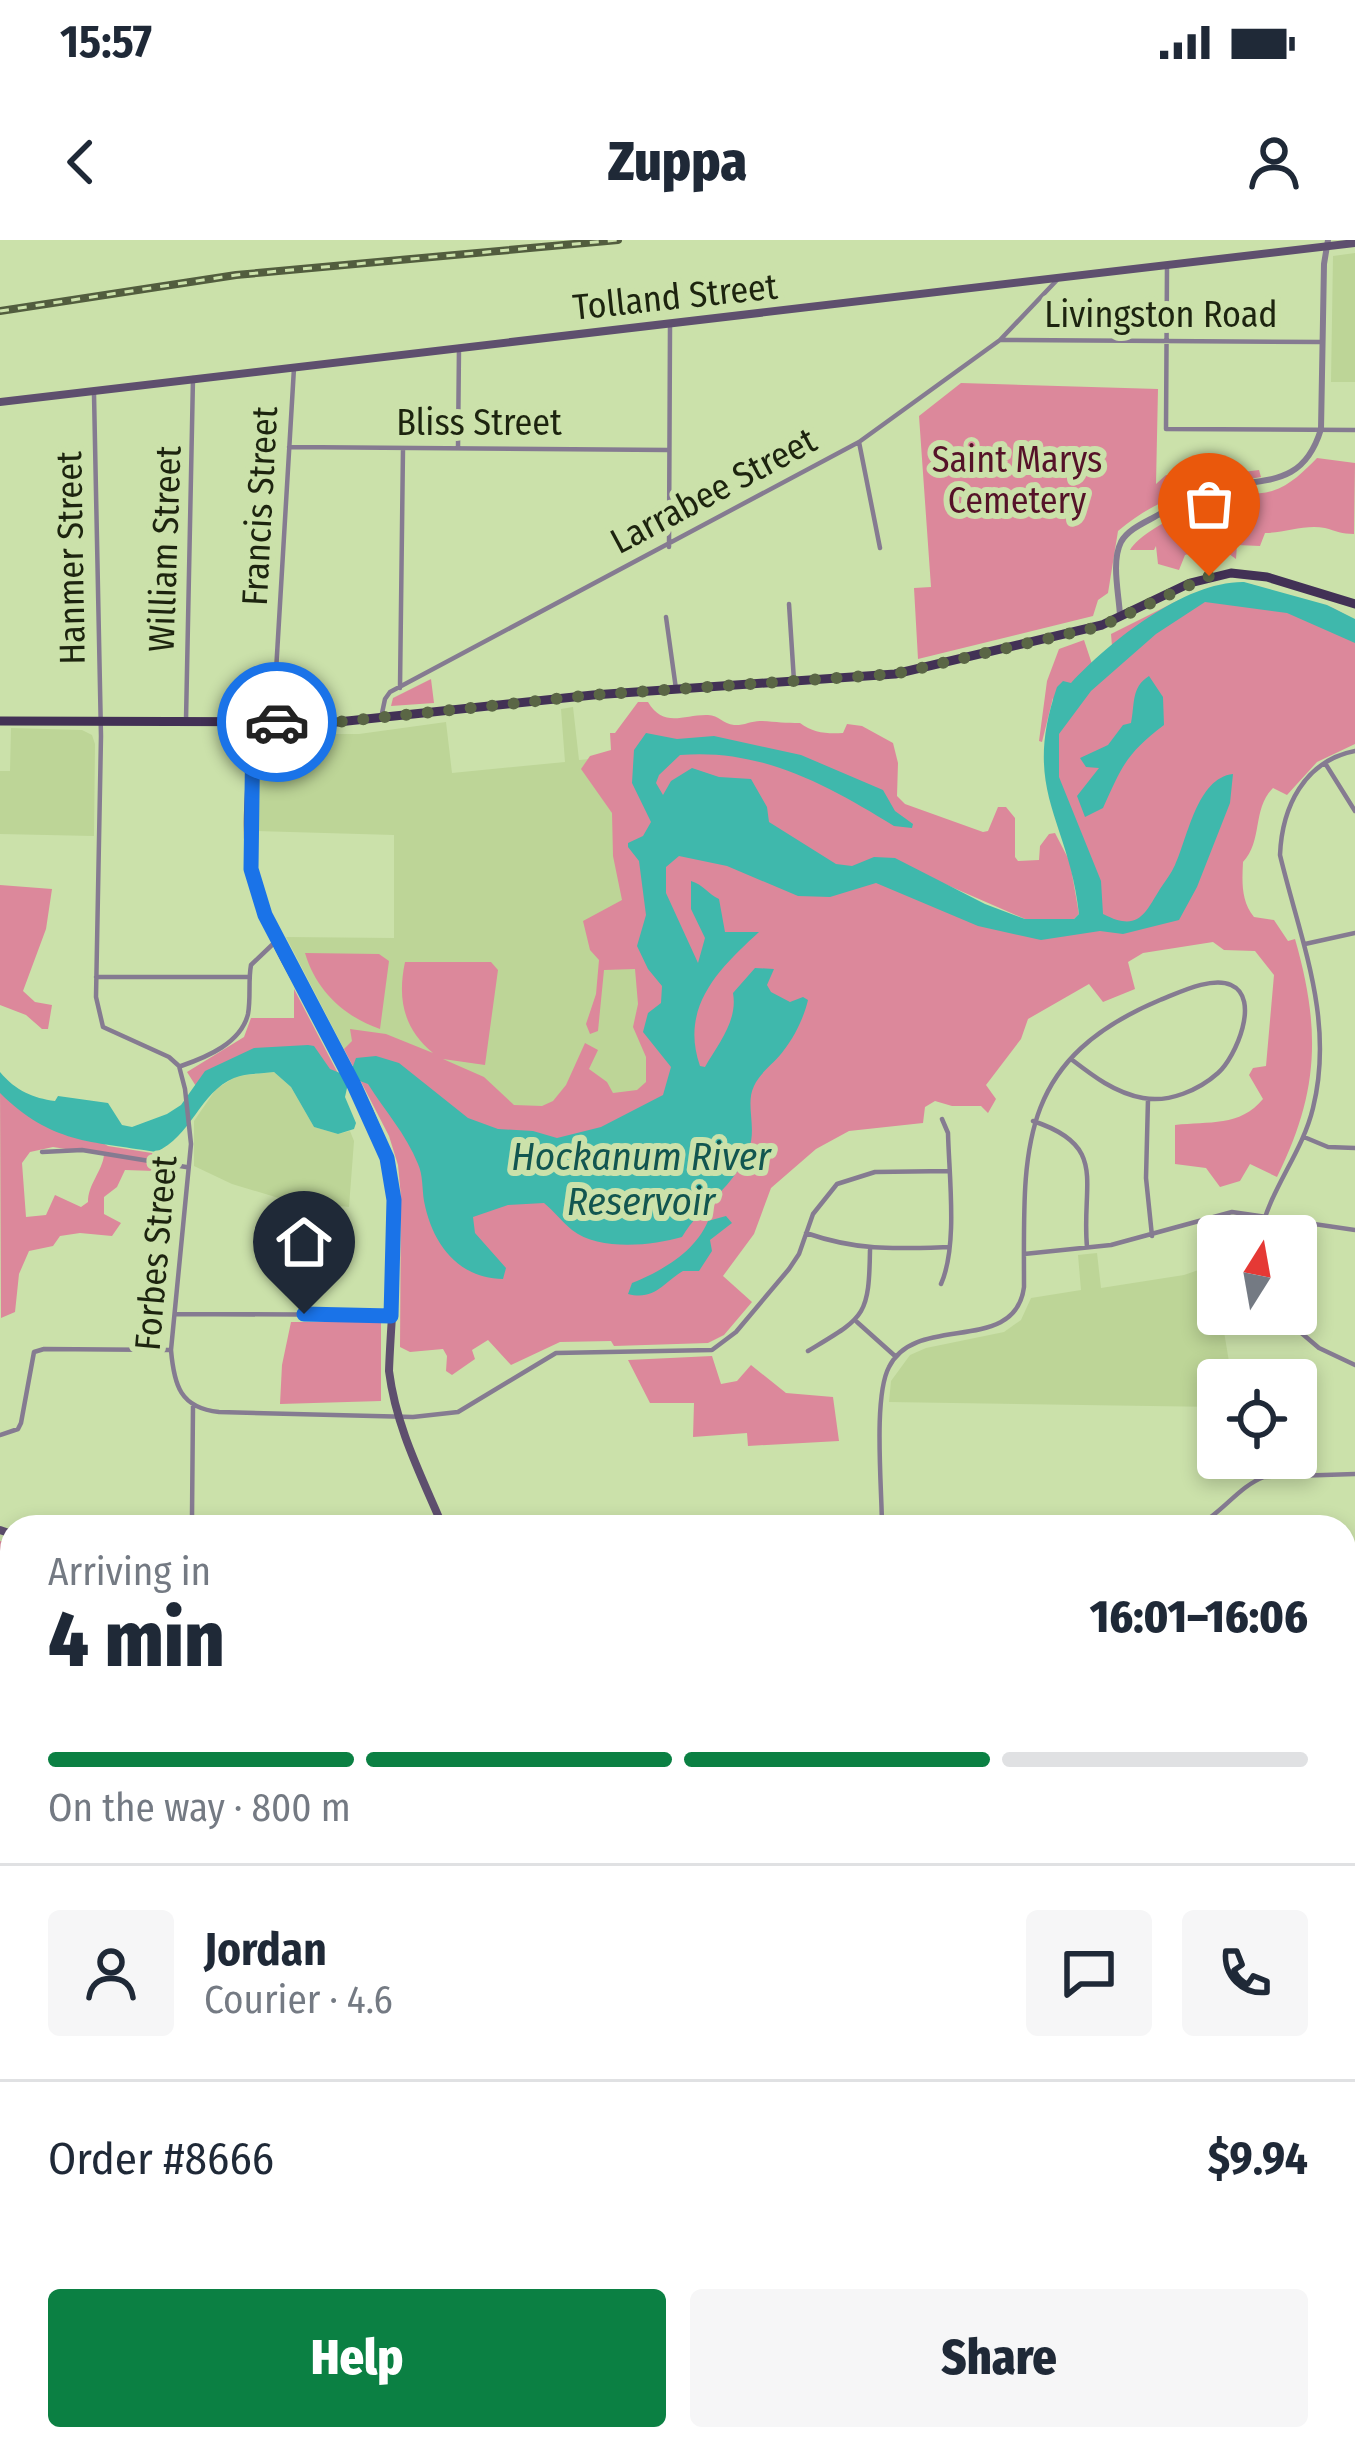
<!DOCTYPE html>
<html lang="en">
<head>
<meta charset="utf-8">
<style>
	:root { --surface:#fff; --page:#f6f6f7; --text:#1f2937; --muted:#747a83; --line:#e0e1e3; --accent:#0b8043 }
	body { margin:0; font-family:"Fira Sans Condensed",sans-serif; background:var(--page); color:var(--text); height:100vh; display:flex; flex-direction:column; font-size:45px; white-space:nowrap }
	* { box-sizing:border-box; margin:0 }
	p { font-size:39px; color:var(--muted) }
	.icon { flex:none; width:66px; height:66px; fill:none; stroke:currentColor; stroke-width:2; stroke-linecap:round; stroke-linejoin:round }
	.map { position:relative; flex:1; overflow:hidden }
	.details { position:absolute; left:0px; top:1275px; width:1356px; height:936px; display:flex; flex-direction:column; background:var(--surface); border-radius:36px 36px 0 0; box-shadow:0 6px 18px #0003 }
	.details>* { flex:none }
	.needle { width:78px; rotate:11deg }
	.tools { position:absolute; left:1197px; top:975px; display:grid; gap:24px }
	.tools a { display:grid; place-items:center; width:120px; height:120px; border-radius:12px; background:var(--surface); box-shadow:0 6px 18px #0003; font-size:60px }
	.pin { position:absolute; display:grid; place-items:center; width:102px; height:102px; color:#fff; margin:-123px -51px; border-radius:50% 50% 50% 0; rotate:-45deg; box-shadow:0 0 12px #0007 }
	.pin .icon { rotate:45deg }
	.courier { position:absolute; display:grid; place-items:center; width:120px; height:120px; margin:-60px; border:9px solid #1a73e8; border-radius:50%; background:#fff; color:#222; box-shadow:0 3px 15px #0007 }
	.headline em { font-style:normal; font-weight:800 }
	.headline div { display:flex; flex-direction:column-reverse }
	.headline { display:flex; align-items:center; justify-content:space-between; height:204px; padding:0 48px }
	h1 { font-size:78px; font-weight:800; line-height:90px }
	.bar { display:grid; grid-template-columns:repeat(4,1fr); gap:18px 12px; align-content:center; height:144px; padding:0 48px }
	.bar i { height:15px; border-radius:9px; background:var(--line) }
	.bar .selected { background:var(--accent) }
	.bar p { grid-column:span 4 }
	.line { display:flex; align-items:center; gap:30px; padding:0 48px; border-top:3px solid var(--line) }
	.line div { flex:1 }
	.round { display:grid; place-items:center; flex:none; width:126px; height:126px; border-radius:12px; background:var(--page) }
	.primary-button { display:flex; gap:24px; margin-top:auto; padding:24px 48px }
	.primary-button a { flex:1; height:138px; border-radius:12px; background:var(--accent); color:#fff; font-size:48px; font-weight:800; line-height:138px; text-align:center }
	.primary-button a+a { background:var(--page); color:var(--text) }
	.status { display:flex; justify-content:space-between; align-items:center; height:84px; padding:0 60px; background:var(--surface); direction:ltr }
	.status svg { height:33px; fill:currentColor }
	header { display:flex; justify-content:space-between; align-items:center; height:156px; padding:0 48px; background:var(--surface); font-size:54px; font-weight:800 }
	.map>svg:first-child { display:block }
	.built { fill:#bdd597 }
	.green { fill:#dc889b; fill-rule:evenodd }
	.water { fill:#3fb8ac }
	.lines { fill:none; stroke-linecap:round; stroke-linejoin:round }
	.stream { stroke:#3fb8ac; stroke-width:3 }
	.minor { stroke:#857b91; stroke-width:4.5 }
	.tertiary { stroke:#857b91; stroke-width:6 }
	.secondary { stroke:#5e4f6e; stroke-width:8 }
	.primary { stroke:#423155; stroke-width:9 }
	.motorway { stroke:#2c1740; stroke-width:10 }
	.rail-casing { stroke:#525d3e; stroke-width:8 }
	.rail { stroke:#cbe1aa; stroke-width:3; stroke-dasharray:9; stroke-linecap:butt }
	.done { stroke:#5a6645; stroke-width:12; stroke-dasharray:0 21.6 }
	.route { stroke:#1a73e8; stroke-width:15 }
	.labels { text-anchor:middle; stroke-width:12; stroke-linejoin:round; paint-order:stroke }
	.street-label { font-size:36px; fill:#1d240f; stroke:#cbe1aa }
	.park-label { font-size:36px; fill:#551228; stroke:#cbe1aa }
	.water-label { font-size:39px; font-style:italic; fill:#125650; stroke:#cbe1aa }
</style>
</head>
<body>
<div class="status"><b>15:57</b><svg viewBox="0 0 49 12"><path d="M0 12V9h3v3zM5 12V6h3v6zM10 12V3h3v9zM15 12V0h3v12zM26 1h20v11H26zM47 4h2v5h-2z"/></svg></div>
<header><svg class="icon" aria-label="back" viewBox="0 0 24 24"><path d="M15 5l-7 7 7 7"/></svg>Zuppa<svg class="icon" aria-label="person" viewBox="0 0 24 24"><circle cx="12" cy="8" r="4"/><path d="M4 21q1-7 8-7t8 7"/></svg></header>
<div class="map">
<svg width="1355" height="2211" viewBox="0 0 1355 2211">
	<rect width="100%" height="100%" fill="#cbe1aa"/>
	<!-- built -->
	<path class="built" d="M 1355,13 L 1355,142 L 1331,142 L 1333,16 Z
		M 573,467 L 579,520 L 612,517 L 655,846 L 534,878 L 367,801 L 344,809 L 286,697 L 394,698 L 394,595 L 256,591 L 258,494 L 359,494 L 446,482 L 452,533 L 565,522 L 561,469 Z
		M 11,488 L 82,490 L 92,495 L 95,504 L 94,596 L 0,594 L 0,531 L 10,531 Z
		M 274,832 L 291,847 L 314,887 L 338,894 L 350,891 L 354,901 L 349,967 L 282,959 L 232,944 L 194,926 L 194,881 L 216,849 L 237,836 Z
		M 1097,1013 L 1101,1048 L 1184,1035 L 1213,1025 L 1232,1140 L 1218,1140 L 1218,1167 L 889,1162 L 891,1141 L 910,1115 L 926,1108 L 1004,1092 L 1021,1080 L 1031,1058 L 1081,1050 L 1078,1015 Z
		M 12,1456 L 12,1654 L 0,1654 L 0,1458 Z
		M 508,2199 L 647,2199 L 646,2211 L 507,2211 Z"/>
	<!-- green -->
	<path class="green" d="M 961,143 L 1158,149 L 1156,244 L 1166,235 L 1187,239 L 1259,230 L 1261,237 C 1203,247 1163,253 1118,291 L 1108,353 L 1098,360 L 1093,376 L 918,419 L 914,348 L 931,347 L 919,176 Z
		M 1317,218 L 1355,223 L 1354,294 C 1342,294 1336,291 1325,288 C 1305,284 1285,293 1265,293 L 1260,306 L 1237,305 L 1236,319 L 1218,306 L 1185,315 L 1179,330 L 1158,324 L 1156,306 L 1154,310 L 1130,310 C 1142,289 1209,258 1235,254 C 1247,253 1260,255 1272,251 C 1291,245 1304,231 1317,218 Z
		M 1245,344 L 1333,368 L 1355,380 L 1355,504 L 1317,522 L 1287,555 L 1273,548 C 1252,569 1263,601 1243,622 C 1242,642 1241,661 1254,677 L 1274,680 L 1288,701 L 1295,699 C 1321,790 1319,852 1277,937 L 1250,924 L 1240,941 L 1220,947 L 1206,928 L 1175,924 L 1175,885 C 1209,881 1240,887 1263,859 L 1249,835 L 1253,828 L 1266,826 L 1274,735 L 1255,711 L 1224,710 L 1213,702 L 1143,713 L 1128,722 L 1135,749 L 1103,762 L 1089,744 L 1028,779 L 1021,799 L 986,845 L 996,859 L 988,873 L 981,866 L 952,866 L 935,861 L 925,867 L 923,883 L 849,891 L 816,909 L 771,948 L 754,994 L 723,1036 L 752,1062 L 724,1095 L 708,1103 L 614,1106 L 611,1101 L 560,1102 L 511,1125 L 488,1100 L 472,1110 L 475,1119 L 452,1135 L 446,1131 L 447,1116 L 443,1109 L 410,1112 L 400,1107 L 401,957 L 398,925 L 389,896 L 344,809 L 352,801 L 350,789 L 386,794 L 433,813 C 404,789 397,760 405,722 L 491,722 L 498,730 L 485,825 L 443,819 L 484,837 L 514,865 L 542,866 L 553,861 L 566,845 L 585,803 L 598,810 L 589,829 L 607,842 L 613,853 L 637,850 L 646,842 L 646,817 L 633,787 L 638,764 L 635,729 L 604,730 L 598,791 L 590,794 L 586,784 L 596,754 L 599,720 L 590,710 L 583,681 L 622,660 L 613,616 L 612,573 L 581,529 L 590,516 L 611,510 L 610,493 L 615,493 L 638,462 L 648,462 C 664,489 684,474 708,475 C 719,475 723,484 734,485 C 743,486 753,480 762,481 C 776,482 786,483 800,483 C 813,493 827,494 843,493 L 847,484 L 862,486 L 893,503 L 898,523 L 897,556 L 905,564 L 983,592 L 988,591 L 998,567 L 1006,567 L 1015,578 L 1015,617 L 1018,621 L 1039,620 L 1040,606 L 1049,594 L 1055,593 L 1070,622 L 1079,674 L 1074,679 L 1025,679 L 924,635 L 1005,682 L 1088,681 L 1053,543 L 1053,458 L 1042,502 L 1039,501 L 1047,441 L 1059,409 L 1084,400 L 1095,433 L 1113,418 L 1111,394 L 1179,360 Z
		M 431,439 L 434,463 L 391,466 L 393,458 Z
		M 0,645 L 52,649 L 46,689 L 23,751 L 35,762 L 52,765 L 48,789 L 42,789 L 26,775 L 0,765 Z
		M 305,713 L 379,714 L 389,721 L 380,789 C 345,777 316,751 305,713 Z
		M 294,749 L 342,841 L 257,820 L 201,854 L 187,832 L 244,797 L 251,778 L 294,778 Z
		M 0,845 L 108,906 L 158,914 L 155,931 L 125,930 L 117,947 L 104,957 L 104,974 L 121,983 L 112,996 L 80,993 L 60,996 L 53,1006 L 29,1011 L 19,1034 L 15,1072 L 1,1078 ZM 53,907 L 104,915 C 102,932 88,944 88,962 L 81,967 L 55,955 L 46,975 L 26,977 L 22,923 L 30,912 Z
		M 291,1082 L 381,1082 L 381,1161 L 280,1164 L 282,1125 Z
		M 712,1116 L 721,1144 L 737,1141 L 751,1125 L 786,1153 L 833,1157 L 839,1201 L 748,1206 L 747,1193 L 693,1197 L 694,1163 L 650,1163 L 628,1120 Z
		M 0,1301 L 12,1304 L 12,1386 L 0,1388 Z
		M 1344,1479 L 1355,1480 L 1355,1954 L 1344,1953 Z
		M 12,1659 L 12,1796 L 0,1793 L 0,1660 Z
		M 0,1994 L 12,1994 L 12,2199 L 214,2199 L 217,2205 L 207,2208 L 167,2205 L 164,2211 L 0,2211 Z"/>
	<!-- water -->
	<path class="water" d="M 1244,342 L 1327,365 L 1355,379 L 1355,403 L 1287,373 L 1205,362 L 1156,394 L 1091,451 L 1059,494 L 1059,537 L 1101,641 L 1103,674 C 1138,692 1144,675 1160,649 C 1165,641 1171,634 1175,625 C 1188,597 1197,538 1233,534 L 1230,563 L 1197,647 L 1179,680 L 1123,694 L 1100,691 L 1041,700 L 978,686 L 876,643 L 830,657 L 798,656 L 727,626 L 679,616 L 666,627 L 666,653 L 698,723 L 705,698 L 691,669 L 691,641 C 704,645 708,654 719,659 L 725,692 L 759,692 C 721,727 679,766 700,826 L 705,827 C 718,804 738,781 733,753 L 755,728 L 774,729 L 767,745 L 771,752 L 790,762 L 803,757 L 808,760 C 804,777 795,796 784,810 C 776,822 760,832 754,846 C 745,864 757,887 749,909 C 736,946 701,965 682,997 C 651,1006 599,1011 572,990 C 562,982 554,971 544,963 L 508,965 L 473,977 L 475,993 L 506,1028 L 503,1039 C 457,1038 432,1003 424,961 C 422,948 423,935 418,924 C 406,894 385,871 368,844 L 360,841 L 347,848 L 345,857 L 356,883 L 354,889 L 338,894 L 314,887 L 291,847 L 274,832 C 261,834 246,833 234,838 C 200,852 191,897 156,912 C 90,901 52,904 0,853 L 0,832 C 16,851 33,858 55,861 L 58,856 L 108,863 L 122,885 L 132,887 L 167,874 L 181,865 L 205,831 L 254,808 L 308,805 L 314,806 L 330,829 L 340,833 L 353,826 L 356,818 L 376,816 L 399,823 L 468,878 L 498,889 L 533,891 L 557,898 L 601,887 L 663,855 L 671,827 L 643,792 L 648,773 L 661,763 L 662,746 L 648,729 L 637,706 L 646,675 L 639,621 L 628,607 L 628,603 L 643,596 L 651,582 L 632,543 L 634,510 L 646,493 L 677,499 L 714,496 L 801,515 L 883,550 L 895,571 L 913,584 L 912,588 L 894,586 C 827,545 761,508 680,515 L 659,535 L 656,543 L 663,555 L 671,541 L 692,528 L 719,537 L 751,539 L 767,567 L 769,582 L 836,624 L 852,626 L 874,617 L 895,618 L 985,664 L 1025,679 L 1074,679 L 1079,674 C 1069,579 1021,552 1057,447 L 1063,441 L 1071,443 C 1110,401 1185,341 1244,342 Z
		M 1149,436 L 1163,457 L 1164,485 C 1126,514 1122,526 1103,568 L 1085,577 L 1077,556 L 1099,528 L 1086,527 L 1080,518 L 1108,505 L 1123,485 L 1131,483 C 1135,464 1131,447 1149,436 Z
		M 726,976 L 732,983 L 710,1000 L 712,1011 L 699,1031 L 683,1031 C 664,1042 655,1061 628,1054 L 632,1043 C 662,1031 695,1012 708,981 Z"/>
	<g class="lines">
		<!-- stream -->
		<path class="stream" d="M 0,1765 L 12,1765"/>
		<!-- minor -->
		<path class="minor" d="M 1167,26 L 1166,189 L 1355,190
			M 1000,100 L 1322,102
			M 94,154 L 101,496 L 96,757 L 103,787 L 169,817 L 179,826 L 185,849 L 191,904 L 171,1110 C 174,1145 180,1168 219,1172 L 413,1177 L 458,1172 L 556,1113 L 712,1110 L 736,1092 L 789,1029 L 799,1014 L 813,974 L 837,944 L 875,932 L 949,931
			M 859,202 L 880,308
			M 289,207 L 668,210
			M 458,208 L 459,107
			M 669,307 L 670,85
			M 789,364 L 794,441
			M 666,377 L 676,449
			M 400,448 L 403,208
			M 381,478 L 385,459 L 390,452 L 859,202 L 1000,100 L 1057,40
			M 186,480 L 193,138
			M 273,482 L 294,128
			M 1325,523 L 1355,571
			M 1305,704 L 1355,693
			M 96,737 L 249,737
			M 181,826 C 207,817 241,803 248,774 C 251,757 248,741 251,725 L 273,704
			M 1148,859 L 1146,938 L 1152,996
			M 1033,881 C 1109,906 1081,942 1087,1007
			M 1304,897 L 1328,907 L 1355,908
			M 42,912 L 82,910 L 186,927
			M 806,993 C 858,1011 894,1009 948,1007
			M 1260,996 C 1269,950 1302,914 1313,868 C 1335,779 1300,699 1280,615 C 1282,567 1304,521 1355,511
			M 1024,1014 L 1111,1005 L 1232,972 L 1355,990
			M 941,1044 C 958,1006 949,936 948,893 L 942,879
			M 175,1074 L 391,1075
			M 304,1074 L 304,988
			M 1279,1074 L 1319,1108 L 1355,1125
			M 857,1082 L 895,1116
			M 808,1111 C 864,1077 869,1078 870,1010
			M 0,1195 L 18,1189 L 21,1183 L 34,1112 L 44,1109 L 171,1110
			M 192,1276 L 193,1166
			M 882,1287 C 882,1249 873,1157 889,1127 C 916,1072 1015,1116 1024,1047 C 1024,911 1015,821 1160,760 C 1178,753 1212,736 1231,745 C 1261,758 1236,817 1218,833 C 1199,850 1169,863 1143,858 C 1115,853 1093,836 1071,819
			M 1193,1287 C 1221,1276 1237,1247 1264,1237 L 1355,1234
			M 1085,2199 L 1085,2211
			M 1184,2199 L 1184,2211
			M 1299,2205 L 1301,2211
			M 686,2211 L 687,2199
			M 766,2211 L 767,2199
			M 876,2211 L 878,2199
			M 974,2211 L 977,2199"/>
		<!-- tertiary -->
		<path class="tertiary" d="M 1120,376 C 1119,354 1111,322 1121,302 C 1128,289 1146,282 1158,275 C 1174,267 1191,255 1208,250 C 1259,236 1302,252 1321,189 L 1324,24 L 1328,0"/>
		<!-- secondary -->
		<path class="secondary" d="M 0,162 L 1355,3
			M 253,482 C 252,529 243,583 251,629 C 269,730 361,820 387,920 C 403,978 391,1068 389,1131 C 396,1187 421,1235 443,1287
			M 0,1290 L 12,1294
			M 0,1985 L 12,1985
			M 1344,2108 L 1355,2109
			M 498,2211 L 499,2199"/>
		<!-- primary -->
		<path class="primary" d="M 0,481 L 338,482 L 593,455 L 895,434 L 1102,385 L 1190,343 L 1231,333 L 1267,337 L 1355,364"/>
		<!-- motorway -->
		<path class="motorway" d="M 1344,1367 L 1355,1367
			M 1344,1383 L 1355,1383
			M 1344,1392 L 1355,1392
			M 1344,1401 L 1355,1402
			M 0,1404 L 12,1402
			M 1344,1413 L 1355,1414
			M 0,1426 L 12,1424
			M 1344,1430 L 1355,1430
			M 0,1439 L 12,1438"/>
		<!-- rail casing -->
		<g class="rail-casing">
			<path id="rail" d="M 0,71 L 236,35 L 618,0"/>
		</g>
		<!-- rail -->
		<use href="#rail" class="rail"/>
	</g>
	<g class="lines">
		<!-- done -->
		<path class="done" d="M 277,482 L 338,482 L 593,455 L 895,434 L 1102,386 L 1209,336"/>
		<!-- route -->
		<path class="route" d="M 277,482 L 253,482 L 251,629 L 265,675 L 354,845 L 387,918 L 394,960 L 391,1076 L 304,1074"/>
	</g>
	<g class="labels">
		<!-- street labels -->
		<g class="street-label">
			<text transform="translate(675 56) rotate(-6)" y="13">Tolland Street</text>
			<text x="1161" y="87">Livingston Road</text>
			<text x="479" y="195">Bliss Street</text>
			<text transform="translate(713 250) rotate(-28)" y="13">Larrabee Street</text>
			<text transform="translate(259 266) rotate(-87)" y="13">Francis Street</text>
			<text transform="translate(164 309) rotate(-88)" y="13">William Street</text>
			<text transform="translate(70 318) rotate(-91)" y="13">Hanmer Street</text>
			<text transform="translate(155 1013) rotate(-85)" y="13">Forbes Street</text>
		</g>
		<!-- park labels -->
		<g class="park-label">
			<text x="1017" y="232">Saint Marys<tspan x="1017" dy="41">Cemetery</tspan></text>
		</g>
		<!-- water labels -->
		<g class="water-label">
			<text x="641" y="930">Hockanum River<tspan x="641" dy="45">Reservoir</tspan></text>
		</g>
	</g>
</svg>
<div class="tools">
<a><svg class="needle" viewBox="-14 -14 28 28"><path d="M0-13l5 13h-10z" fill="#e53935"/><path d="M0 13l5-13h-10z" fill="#747a83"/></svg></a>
<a><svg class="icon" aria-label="locate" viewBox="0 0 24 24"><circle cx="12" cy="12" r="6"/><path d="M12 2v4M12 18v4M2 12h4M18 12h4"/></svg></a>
</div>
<div class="pin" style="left:1209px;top:336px;background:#ea580c"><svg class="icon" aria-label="bag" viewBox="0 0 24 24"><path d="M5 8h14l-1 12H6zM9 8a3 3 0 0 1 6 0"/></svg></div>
<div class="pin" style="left:304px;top:1074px;background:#1f2937"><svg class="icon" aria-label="home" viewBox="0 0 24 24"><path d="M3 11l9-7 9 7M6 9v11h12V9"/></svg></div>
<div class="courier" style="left:277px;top:482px"><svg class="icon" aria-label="car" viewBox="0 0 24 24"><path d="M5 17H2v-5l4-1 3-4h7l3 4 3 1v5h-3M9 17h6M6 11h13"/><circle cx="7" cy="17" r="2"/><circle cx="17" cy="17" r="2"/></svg></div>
<section class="details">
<div class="headline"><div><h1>4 min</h1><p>Arriving in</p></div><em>16:01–16:06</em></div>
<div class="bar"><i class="selected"></i><i class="selected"></i><i class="selected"></i><i></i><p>On the way · 800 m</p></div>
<div class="line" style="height:216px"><a class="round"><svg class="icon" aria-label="person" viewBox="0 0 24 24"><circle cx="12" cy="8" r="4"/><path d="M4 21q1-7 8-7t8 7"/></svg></a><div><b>Jordan</b><p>Courier · 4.6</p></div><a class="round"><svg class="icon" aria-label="chat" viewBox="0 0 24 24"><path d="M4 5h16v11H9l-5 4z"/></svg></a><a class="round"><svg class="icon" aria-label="phone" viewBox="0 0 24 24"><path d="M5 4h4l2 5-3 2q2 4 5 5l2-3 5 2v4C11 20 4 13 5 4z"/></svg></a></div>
<div class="line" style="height:156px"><div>Order #8666</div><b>$9.94</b></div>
<div class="primary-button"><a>Help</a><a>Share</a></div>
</section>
</div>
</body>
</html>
